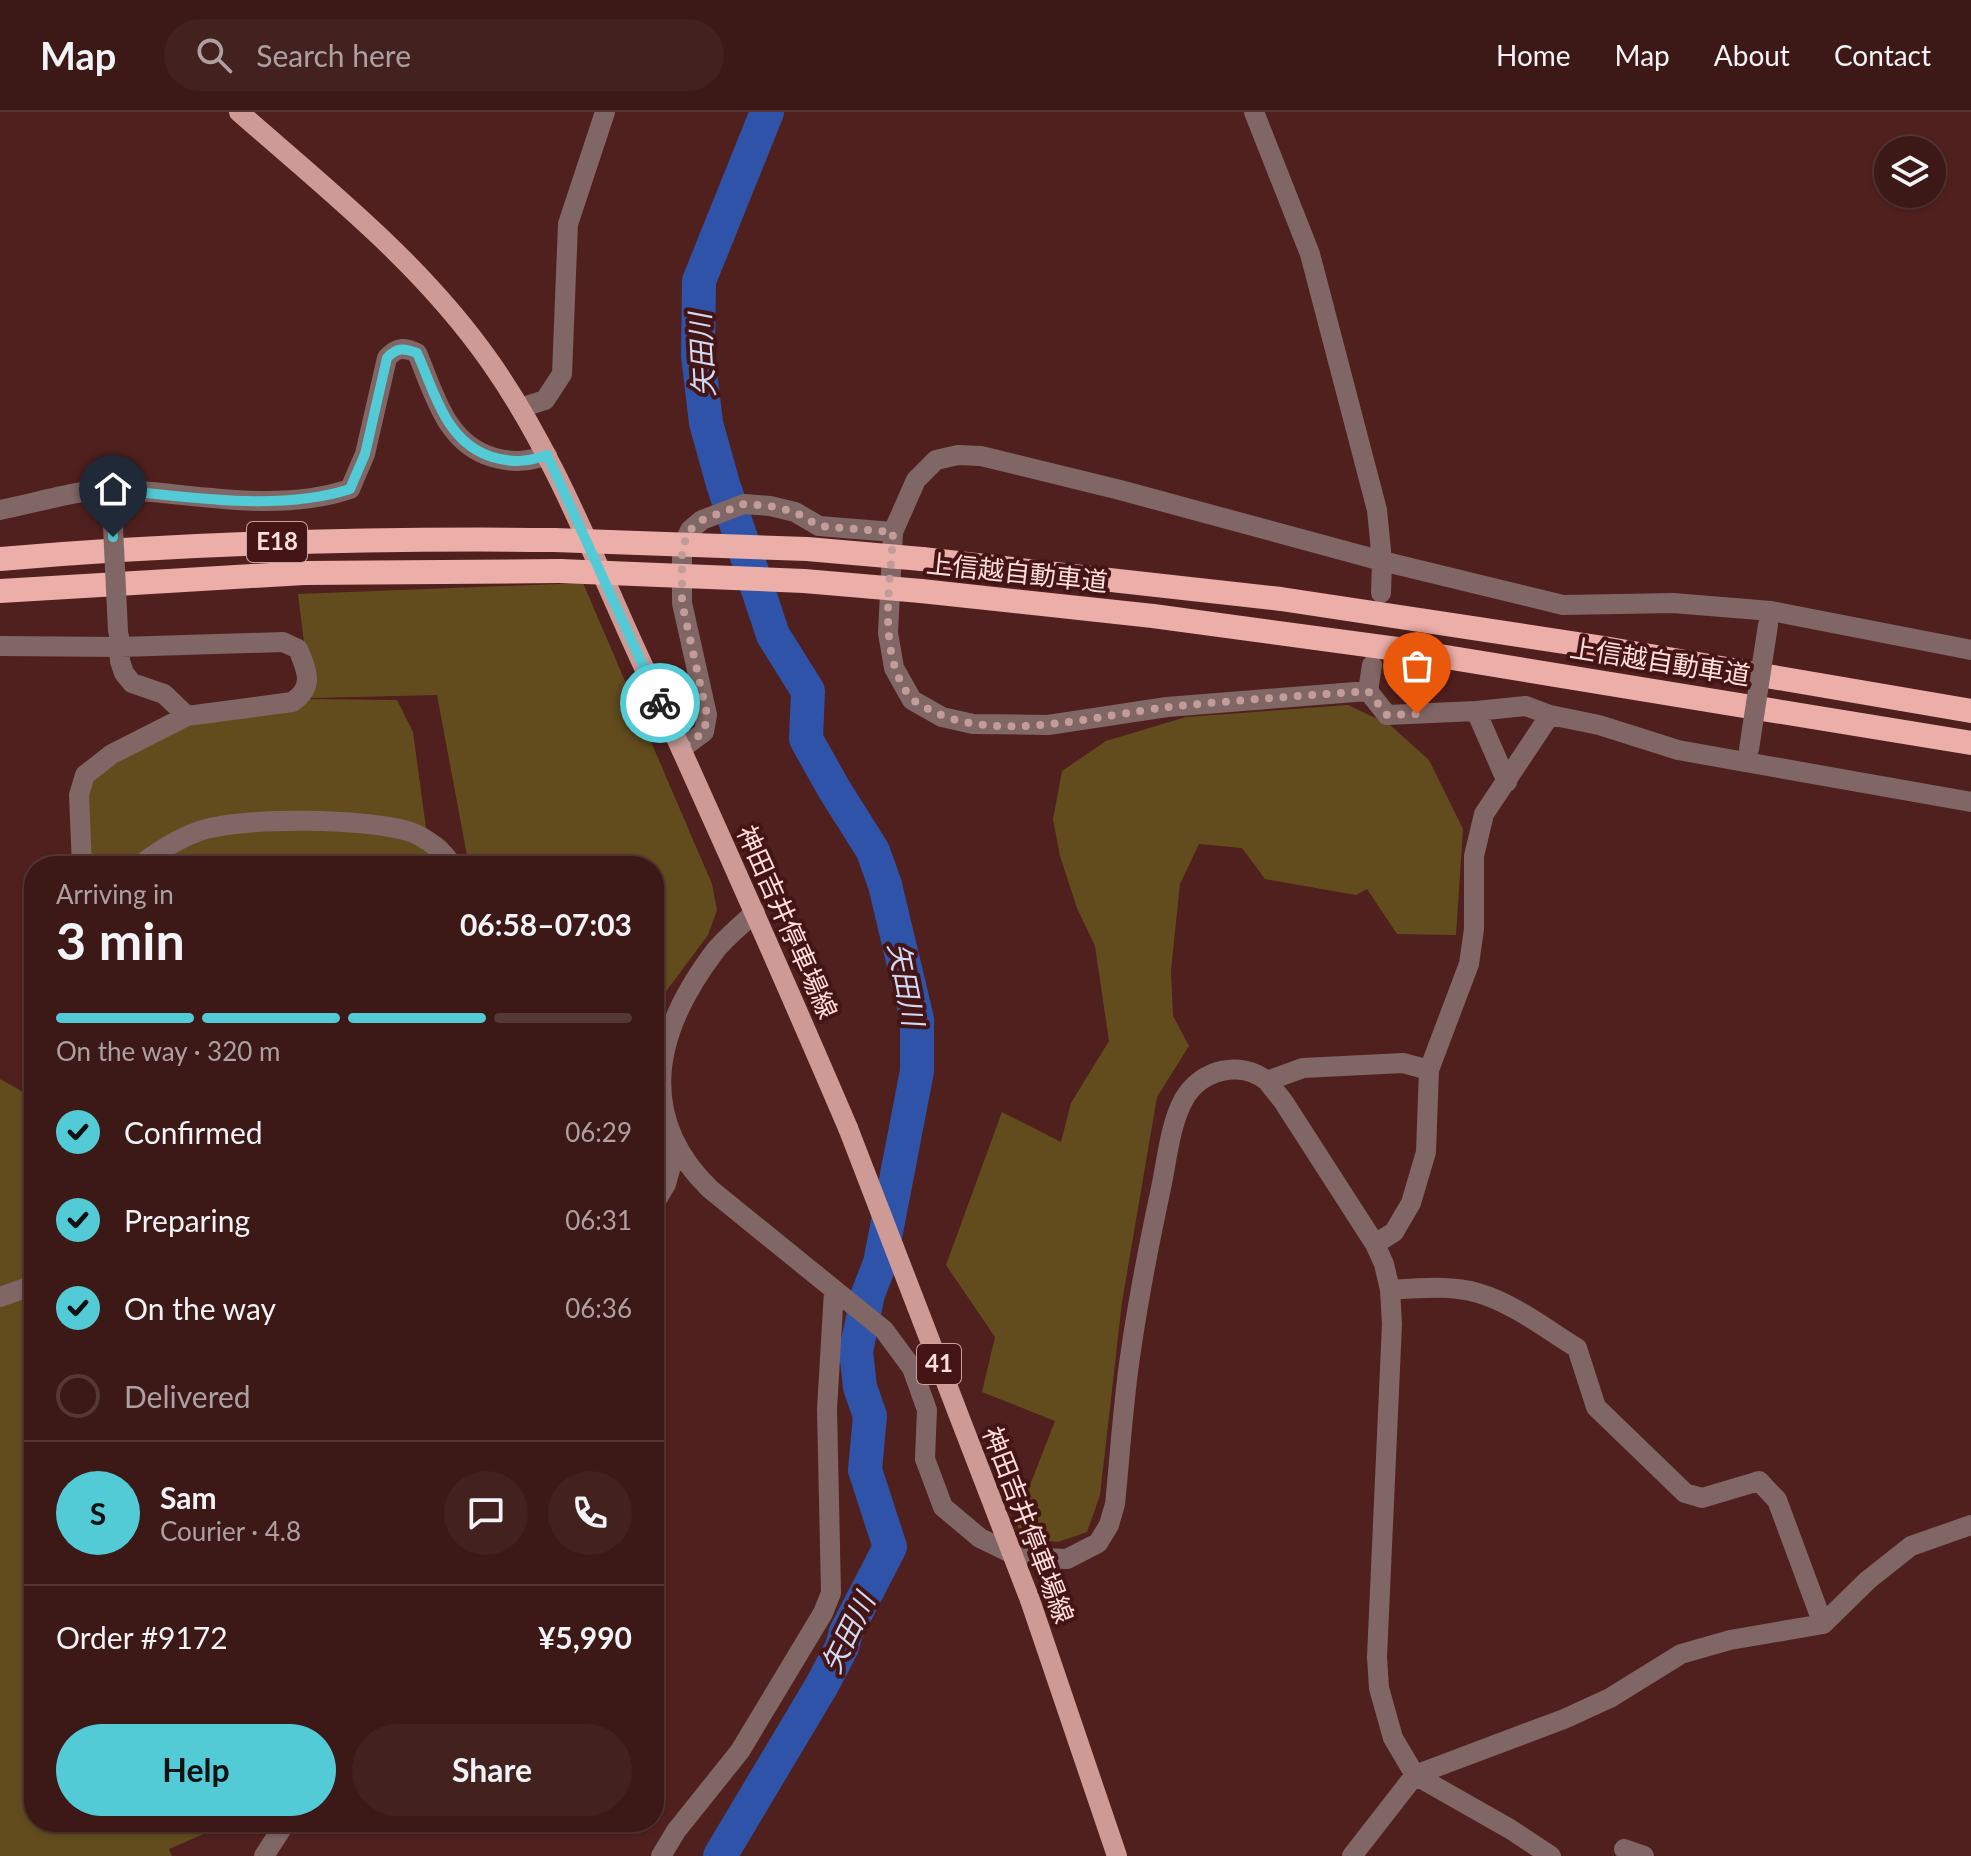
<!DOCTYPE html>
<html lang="en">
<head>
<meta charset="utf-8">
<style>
	:root { --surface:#3c1816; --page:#43211f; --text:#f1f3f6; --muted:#aca0a1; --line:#553735; --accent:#52cbd7 }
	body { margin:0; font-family:Lato,"Noto Sans JP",sans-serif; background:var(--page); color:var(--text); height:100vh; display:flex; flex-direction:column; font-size:30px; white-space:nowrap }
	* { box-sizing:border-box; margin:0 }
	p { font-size:26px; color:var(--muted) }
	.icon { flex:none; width:44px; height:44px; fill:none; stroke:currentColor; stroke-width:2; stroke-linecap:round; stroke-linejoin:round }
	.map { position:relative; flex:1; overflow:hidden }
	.details { position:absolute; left:24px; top:744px; width:640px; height:976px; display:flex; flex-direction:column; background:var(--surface); border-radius:32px; box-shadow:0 2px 6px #0004,0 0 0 2px var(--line) }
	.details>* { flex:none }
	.controls { position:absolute; left:1874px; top:24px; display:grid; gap:16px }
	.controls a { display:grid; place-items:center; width:72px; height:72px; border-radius:50%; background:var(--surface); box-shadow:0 2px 6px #0004,0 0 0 2px var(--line); font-size:40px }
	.pin { position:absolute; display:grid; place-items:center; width:68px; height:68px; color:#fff; margin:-82px -34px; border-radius:50% 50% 50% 0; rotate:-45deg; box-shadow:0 0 8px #0007 }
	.pin .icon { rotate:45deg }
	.courier { position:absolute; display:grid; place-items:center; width:80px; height:80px; margin:-40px; border:6px solid #52cbd7; border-radius:50%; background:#fff; color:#222; box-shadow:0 2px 10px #0007 }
	.overview em { font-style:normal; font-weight:700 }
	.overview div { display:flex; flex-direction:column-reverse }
	.overview { display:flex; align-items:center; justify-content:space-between; height:136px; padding:0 32px }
	h1 { font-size:52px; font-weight:700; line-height:60px }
	.bar { display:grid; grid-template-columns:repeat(4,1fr); gap:12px 8px; align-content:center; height:96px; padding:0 32px }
	.bar i { height:10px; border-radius:6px; background:var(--line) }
	.bar .current { background:var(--accent) }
	.bar p { grid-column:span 4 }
	.line { display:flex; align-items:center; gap:20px; padding:0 32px; border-top:2px solid var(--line) }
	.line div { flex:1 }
	.round { display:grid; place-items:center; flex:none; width:84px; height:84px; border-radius:42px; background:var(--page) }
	ol { padding:0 32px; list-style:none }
	li { display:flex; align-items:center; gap:24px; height:88px }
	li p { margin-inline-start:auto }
	li .icon { padding:8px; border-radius:50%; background:var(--accent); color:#111; stroke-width:4 }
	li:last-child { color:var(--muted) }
	li i { width:44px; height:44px; border:4px solid var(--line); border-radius:50% }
	.action { display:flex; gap:16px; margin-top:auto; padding:16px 32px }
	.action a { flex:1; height:92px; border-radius:48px; background:var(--accent); color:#111; font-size:32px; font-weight:700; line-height:92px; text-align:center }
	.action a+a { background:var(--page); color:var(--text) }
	header { display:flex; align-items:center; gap:48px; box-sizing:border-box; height:112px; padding:0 40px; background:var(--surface); border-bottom:2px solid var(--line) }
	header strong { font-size:38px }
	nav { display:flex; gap:44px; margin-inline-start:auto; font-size:28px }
	.search { width:560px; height:72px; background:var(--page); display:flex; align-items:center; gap:20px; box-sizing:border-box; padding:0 28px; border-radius:44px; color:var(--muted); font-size:30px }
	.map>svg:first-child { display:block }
	.green { fill:#624c1e }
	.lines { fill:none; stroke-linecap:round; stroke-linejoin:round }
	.river { stroke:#2e53a9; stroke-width:34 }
	.minor { stroke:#806664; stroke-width:20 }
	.major { stroke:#cd9a96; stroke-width:20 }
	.highway { stroke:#ecaea9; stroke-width:24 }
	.minor-bridge { stroke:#806664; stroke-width:20 }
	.major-bridge { stroke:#cd9a96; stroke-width:20 }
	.highway-bridge { stroke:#ecaea9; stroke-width:24 }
	.done { stroke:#c29c99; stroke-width:8; stroke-dasharray:0 14.4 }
	.route { stroke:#52cbd7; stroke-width:10 }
	.labels { text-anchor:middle; stroke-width:8; stroke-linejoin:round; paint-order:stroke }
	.shield { fill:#451515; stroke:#c7a2a0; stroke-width:2 }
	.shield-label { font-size:24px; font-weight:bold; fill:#ffdedb }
	.street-label { font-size:26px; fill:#ffdedb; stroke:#451515 }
	.water-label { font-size:28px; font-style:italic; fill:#cfdbf3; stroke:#451515 }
</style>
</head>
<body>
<header>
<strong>Map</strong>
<div class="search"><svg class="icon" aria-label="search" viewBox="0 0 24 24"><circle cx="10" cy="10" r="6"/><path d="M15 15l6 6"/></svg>Search here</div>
<nav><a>Home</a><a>Map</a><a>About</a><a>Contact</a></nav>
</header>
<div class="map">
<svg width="1971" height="1744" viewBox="0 0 1971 1744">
	<rect width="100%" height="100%" fill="#50201e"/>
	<!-- green -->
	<path class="green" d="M 583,471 L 712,772 L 717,798 L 708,823 L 667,878 L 654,906 L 654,754 L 469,754 L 437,583 L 311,586 L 298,482 Z
		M 305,587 L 397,588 L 413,620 L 426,716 L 446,729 L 463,754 L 89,754 L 88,680 L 93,665 L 112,651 L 188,609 Z
		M 1348,593 L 1390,613 L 1429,648 L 1463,717 L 1456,823 L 1397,822 L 1367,777 L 1356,783 L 1265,767 L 1242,736 L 1199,732 L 1180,772 L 1171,858 L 1173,904 L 1189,934 L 1157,985 L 1122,1190 L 1100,1383 L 1087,1420 L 1058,1430 L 1021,1425 L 1016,1409 L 1055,1309 L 982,1280 L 995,1225 L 946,1153 L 1002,1000 L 1061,1030 L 1071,991 L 1109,929 L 1095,834 L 1077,796 L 1060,744 L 1053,707 L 1062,659 L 1106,629 L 1186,605 Z
		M 0,967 L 34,986 L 34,1710 L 211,1710 L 206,1721 L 169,1737 L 172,1744 L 0,1744 Z"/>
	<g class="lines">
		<!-- river -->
		<path class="river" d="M 720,1744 L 822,1573 L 842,1535 L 846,1520 L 890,1435 L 865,1358 L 870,1304 L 860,1275 L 856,1239 L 868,1182 L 880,1151 L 917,959 L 917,907 L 885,773 L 873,739 L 834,677 L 806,627 L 808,579 L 773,523 L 723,372 L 706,311 L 698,243 L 699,169 L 767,0"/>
		<!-- minor -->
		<path class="minor" d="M 1254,0 L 1310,142 L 1377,398 L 1382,449 L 1381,481
			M 520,296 L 545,288 L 562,262 L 568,112 L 605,0
			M 0,398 C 31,392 85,376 114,377 C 192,381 275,402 350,377 L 365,342 L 387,246 C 397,235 404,235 417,241 C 434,280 445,331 492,345 C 512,351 528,350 547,343
			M 119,524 L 120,549 L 124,561 L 132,571 L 164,582 L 187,604
			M 0,534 L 120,535 L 283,530 L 298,537 C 307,559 315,575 292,590 L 187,604 L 112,642 L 85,663 L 79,683 L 82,754
			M 1372,553 L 1368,579 L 1387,603 L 1476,599 L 1526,594 L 1550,603 L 1599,613 L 1678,638 L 1971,690
			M 1368,579 L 1167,595 L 1048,613 L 973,612 L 942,605 L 912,588 L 894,556 L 888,521 L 893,420 L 916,368 L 936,348 L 958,343 L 981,344 L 1120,378 L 1382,449 L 1563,493 L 1673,491 L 1771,499 L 1971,538
			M 1476,599 L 1507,670
			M 681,637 L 704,620 L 707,603 L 682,491 L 682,436 L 690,418 L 702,408 L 744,392 L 770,394 L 795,400 L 819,414 L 893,420
			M 139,754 C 157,740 175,728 197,720 C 238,704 369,706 411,720 C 427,726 444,740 453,754
			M 755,800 C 742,813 726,825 715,839 C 656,917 633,1002 710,1077 L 884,1218 L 912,1256 L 927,1298 L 925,1347 L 943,1395 L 980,1426 L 1019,1445 L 1067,1447 L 1098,1431 L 1109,1413 L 1115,1392 C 1120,1343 1123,1293 1130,1245 C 1138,1188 1149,1132 1161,1076 C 1167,1048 1170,1012 1184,987 C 1201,957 1241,948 1267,969 L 1283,989 L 1375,1132 L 1384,1152 L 1390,1178 L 1392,1212 L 1377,1545 L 1379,1576 L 1393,1626 L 1415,1663 L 1510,1717 L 1551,1744
			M 1267,969 L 1303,956 L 1403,951 L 1429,958
			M 654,1092 L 666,1072 L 676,1036
			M 1375,1132 L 1394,1120 L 1411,1091 L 1426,1040 L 1429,958 L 1469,852 L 1474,817 L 1474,744 L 1484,702 L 1550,603
			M 1390,1178 C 1417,1176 1452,1173 1478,1181 C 1513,1191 1546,1217 1577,1236 L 1596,1295 L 1685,1381 L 1702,1386 L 1759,1369 L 1777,1388 L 1823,1512
			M 0,1185 L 34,1173
			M 1624,1737 L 1644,1744
			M 264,1744 L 286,1710
			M 661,1744 L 676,1719 L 740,1639 L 823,1501 L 831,1481 L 827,1297 L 834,1179
			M 1352,1744 L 1415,1663 L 1564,1607 L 1610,1586 L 1681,1542 L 1730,1528 L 1823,1512 L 1868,1468 L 1911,1434 L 1971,1413"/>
		<!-- major -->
		<path class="major" d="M 239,0 C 329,79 422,152 491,251 C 552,338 591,439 635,536 C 708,695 779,855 848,1016
			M 1030,1488 L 1117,1744"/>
		<!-- highway -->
		<path class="highway" d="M 0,447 C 184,431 369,426 554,428
			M 922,447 L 1281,487 L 1604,536 L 1971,599
			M 0,479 L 304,461 L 560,459
			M 921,479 L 1153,504 L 1397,537 L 1971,631"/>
		<!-- minor-bridge -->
		<path class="minor-bridge" d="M 112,394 L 118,519
			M 1749,637 L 1768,513"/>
		<!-- major-bridge -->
		<path class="major-bridge" d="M 848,1016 L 1030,1488"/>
		<!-- highway-bridge -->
		<path class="highway-bridge" d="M 554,428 L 807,437 L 922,447
			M 560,459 L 804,469 L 921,479"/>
	</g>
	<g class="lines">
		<!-- done -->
		<path class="done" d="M 660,591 L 681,637 L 704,620 L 707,603 L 682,491 L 682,436 L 690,418 L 702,408 L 744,392 L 770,394 L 795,400 L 819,414 L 893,420 C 891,473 876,539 910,585 C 914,590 920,592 925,595 C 990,634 1097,603 1169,595 C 1235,588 1302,584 1368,579 L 1387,603 L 1417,602"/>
		<!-- route -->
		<path class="route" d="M 113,425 L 111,377 C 184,385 280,400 350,377 L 365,342 L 387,246 C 397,235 404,236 417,241 C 435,280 445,330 492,345 C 512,351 528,350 547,343 L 660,591"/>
	</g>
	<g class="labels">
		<!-- shield labels -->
		<g class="shield">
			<rect x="247" y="410" width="60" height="40" rx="6"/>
			<rect x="917" y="1232" width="44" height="40" rx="6"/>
		</g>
		<g class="shield-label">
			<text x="277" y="438">E18</text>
			<text x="939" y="1260">41</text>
		</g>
		<!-- street labels -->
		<g class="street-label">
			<text transform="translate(1017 461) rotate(6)" y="9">上信越自動車道</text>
			<text transform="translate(1660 550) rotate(9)" y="9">上信越自動車道</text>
			<text transform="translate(787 810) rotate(66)" y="9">神田吉井停車場線</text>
			<text transform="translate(1028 1413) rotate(69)" y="9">神田吉井停車場線</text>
		</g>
		<!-- water labels -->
		<g class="water-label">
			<text transform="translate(702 243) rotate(-93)" y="10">矢田川</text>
			<text transform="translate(906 872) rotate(79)" y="10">矢田川</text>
			<text transform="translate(848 1521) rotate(-64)" y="10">矢田川</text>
		</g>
	</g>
</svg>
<div class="controls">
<a><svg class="icon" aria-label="layers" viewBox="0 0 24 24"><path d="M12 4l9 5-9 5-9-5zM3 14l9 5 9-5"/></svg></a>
</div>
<div class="pin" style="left:1417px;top:602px;background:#ea580c"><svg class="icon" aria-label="bag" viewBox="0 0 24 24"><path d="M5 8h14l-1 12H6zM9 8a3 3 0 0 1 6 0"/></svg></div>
<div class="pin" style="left:113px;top:425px;background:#1f2937"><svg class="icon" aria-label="home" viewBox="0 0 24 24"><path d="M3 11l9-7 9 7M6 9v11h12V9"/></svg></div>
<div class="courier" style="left:660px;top:591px"><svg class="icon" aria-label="bike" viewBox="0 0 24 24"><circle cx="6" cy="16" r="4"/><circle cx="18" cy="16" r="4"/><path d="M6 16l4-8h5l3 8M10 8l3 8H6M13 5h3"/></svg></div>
<section class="details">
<div class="overview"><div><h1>3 min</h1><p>Arriving in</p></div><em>06:58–07:03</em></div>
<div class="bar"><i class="current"></i><i class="current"></i><i class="current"></i><i></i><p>On the way · 320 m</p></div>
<ol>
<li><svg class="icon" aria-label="check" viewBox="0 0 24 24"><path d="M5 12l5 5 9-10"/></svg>Confirmed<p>06:29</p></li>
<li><svg class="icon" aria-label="check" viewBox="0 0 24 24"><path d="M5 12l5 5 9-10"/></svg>Preparing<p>06:31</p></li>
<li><svg class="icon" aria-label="check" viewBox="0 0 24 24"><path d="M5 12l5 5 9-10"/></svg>On the way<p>06:36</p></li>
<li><i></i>Delivered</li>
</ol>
<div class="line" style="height:144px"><b class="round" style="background:var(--accent);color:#111">S</b><div><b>Sam</b><p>Courier · 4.8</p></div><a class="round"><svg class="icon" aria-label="chat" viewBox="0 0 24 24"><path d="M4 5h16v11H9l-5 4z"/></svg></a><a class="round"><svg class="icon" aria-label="phone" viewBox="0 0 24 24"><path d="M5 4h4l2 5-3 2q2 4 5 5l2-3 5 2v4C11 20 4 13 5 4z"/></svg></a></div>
<div class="line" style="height:104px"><div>Order #9172</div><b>¥5,990</b></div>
<div class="action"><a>Help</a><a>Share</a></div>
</section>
</div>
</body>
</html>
